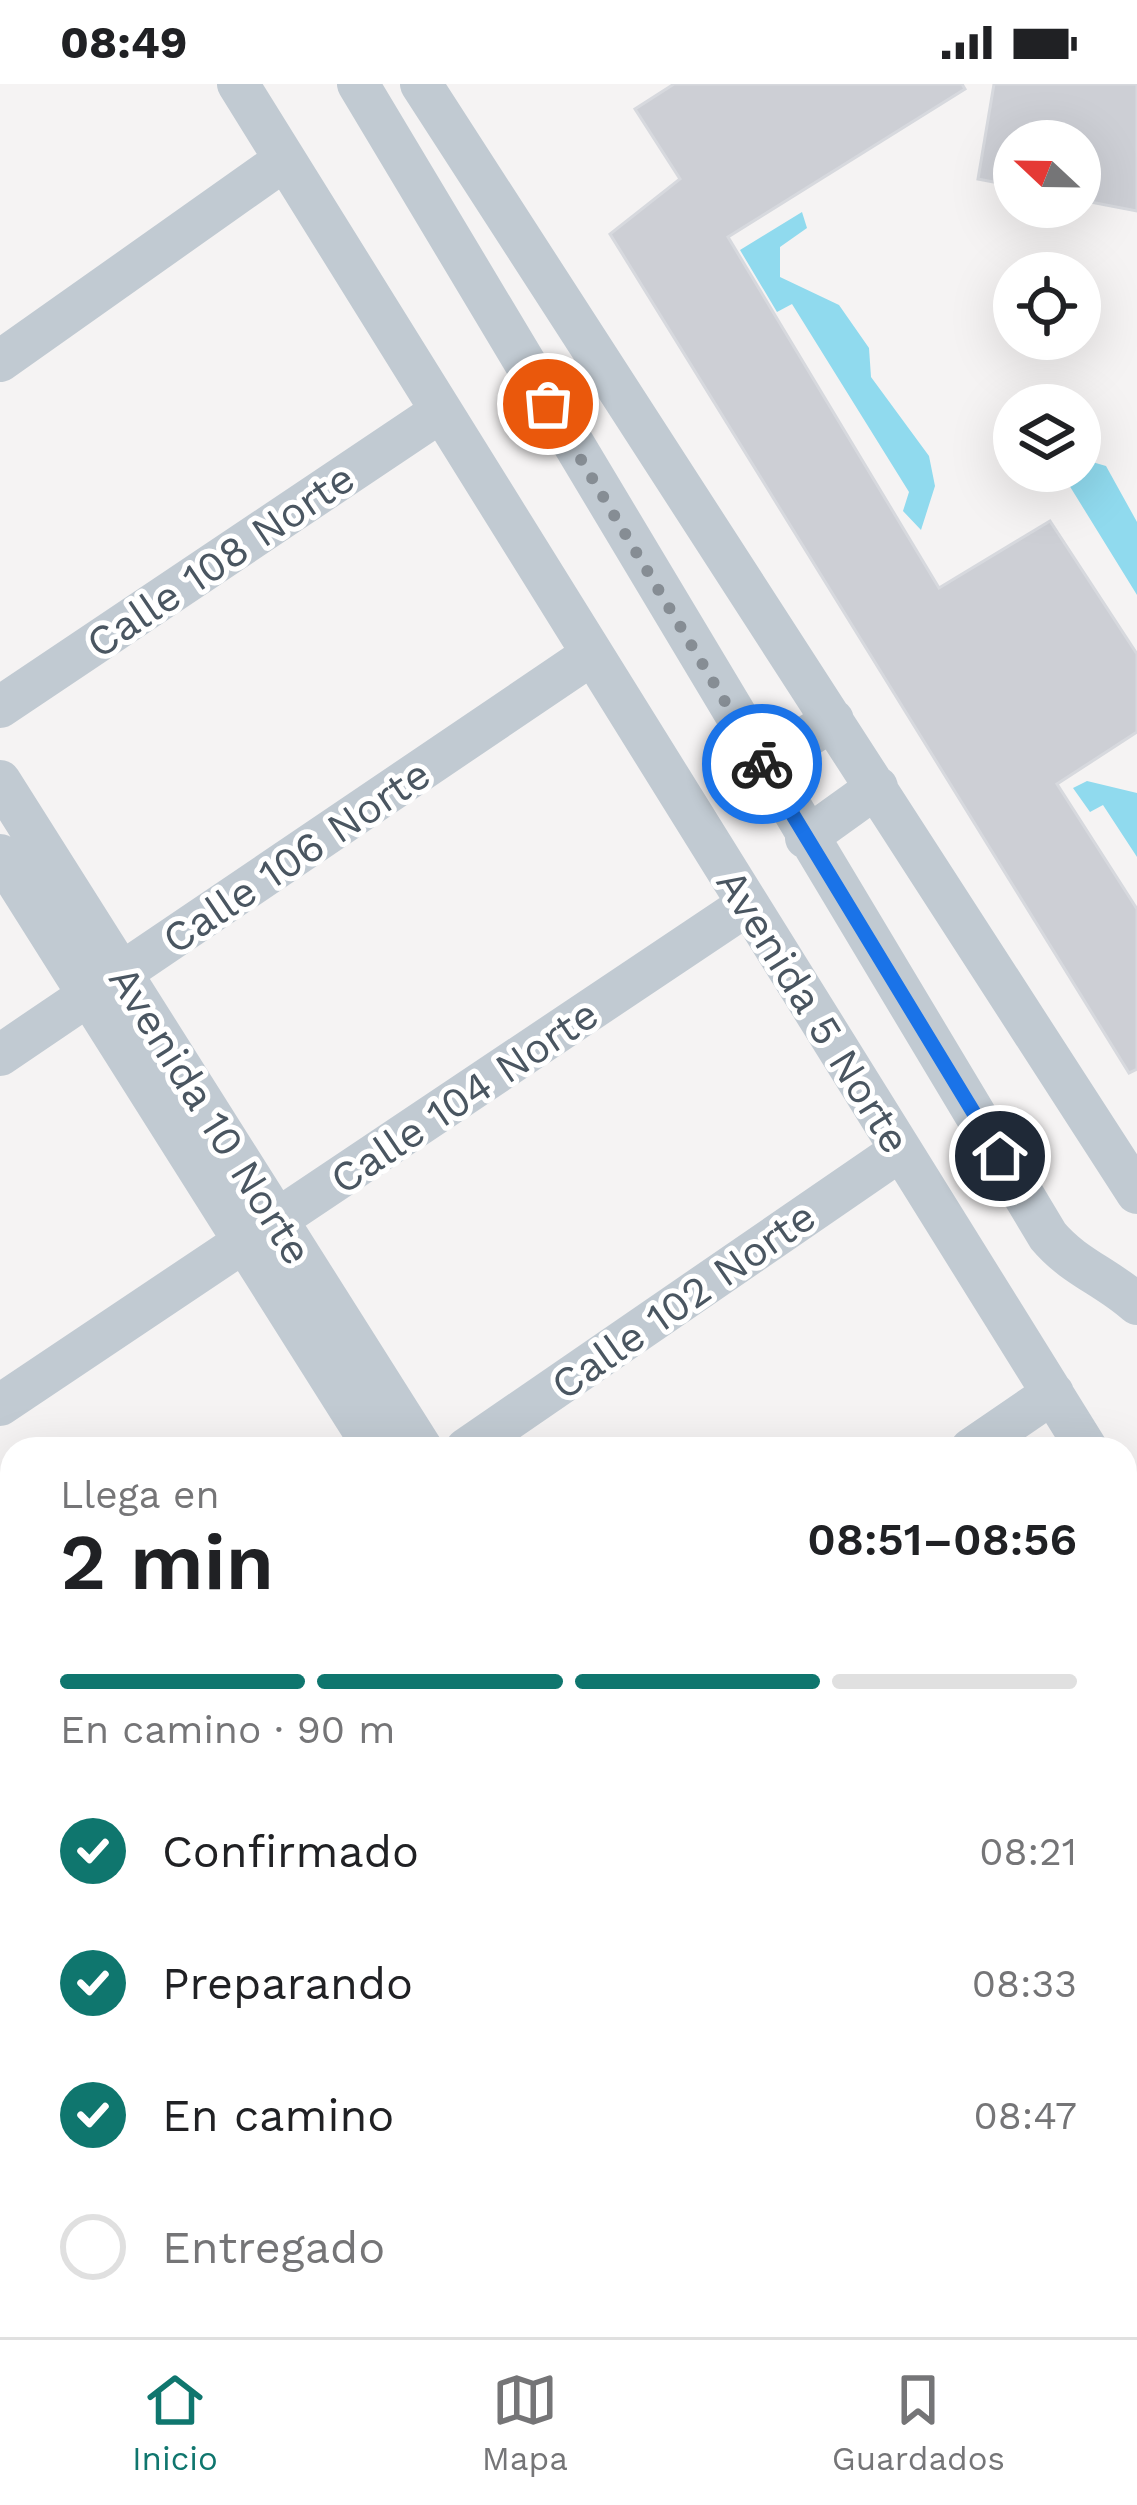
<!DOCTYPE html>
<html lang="es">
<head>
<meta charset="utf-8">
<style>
	:root { --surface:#fff; --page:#f2f2f2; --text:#202124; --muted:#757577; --line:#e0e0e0; --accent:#0f766e }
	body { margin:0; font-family:"Work Sans",sans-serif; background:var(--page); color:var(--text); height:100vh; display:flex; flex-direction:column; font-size:45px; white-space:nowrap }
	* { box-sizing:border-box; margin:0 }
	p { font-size:39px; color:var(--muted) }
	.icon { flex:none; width:66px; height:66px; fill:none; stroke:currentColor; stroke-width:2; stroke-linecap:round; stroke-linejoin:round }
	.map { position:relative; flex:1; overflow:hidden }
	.side { position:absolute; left:0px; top:1353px; width:1137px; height:900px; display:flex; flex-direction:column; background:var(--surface); border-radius:36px 36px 0 0; box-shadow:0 12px 48px #0002 }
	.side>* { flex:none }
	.needle { width:78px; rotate:292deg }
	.buttons { position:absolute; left:993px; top:36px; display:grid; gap:24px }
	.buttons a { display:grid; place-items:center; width:108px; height:108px; border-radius:50%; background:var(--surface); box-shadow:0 12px 48px #0002; font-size:60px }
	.pin { position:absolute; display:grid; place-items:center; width:102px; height:102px; color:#fff; margin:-51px; border:6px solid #fff; border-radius:50%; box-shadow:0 3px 12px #0007 }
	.courier { position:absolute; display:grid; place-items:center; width:120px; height:120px; margin:-60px; border:9px solid #1a73e8; border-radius:50%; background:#fff; color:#222; box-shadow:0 3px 15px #0007 }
	.head em { font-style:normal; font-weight:600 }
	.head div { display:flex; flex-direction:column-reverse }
	.head { display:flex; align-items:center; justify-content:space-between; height:204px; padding:0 60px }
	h1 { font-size:78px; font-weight:600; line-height:90px }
	.bar { display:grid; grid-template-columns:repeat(4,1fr); gap:18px 12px; align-content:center; height:144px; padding:0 60px }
	.bar i { height:15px; border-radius:9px; background:var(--line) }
	.bar .active { background:var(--accent) }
	.bar p { grid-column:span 4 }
	ol { padding:0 60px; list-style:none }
	li { display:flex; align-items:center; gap:36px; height:132px }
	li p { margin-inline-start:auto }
	li .icon { padding:12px; border-radius:50%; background:var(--accent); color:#fff; stroke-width:4 }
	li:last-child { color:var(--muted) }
	li i { width:66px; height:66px; border:6px solid var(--line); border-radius:50% }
	.status { display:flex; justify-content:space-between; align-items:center; height:84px; padding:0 60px; background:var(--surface); direction:ltr }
	.status svg { height:33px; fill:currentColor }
	.menu { display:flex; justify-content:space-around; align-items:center; height:168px; border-top:3px solid var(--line); background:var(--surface); font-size:33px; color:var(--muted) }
	.menu a { display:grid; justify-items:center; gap:6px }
	.menu .active { color:var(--accent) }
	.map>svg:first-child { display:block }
	.water { fill:#90daee }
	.building { fill:#cdcfd5; stroke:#d7d9de; stroke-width:3 }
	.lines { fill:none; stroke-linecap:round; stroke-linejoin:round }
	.minor { stroke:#c1cad2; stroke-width:42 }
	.done { stroke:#868d94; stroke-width:12; stroke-dasharray:0 21.6 }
	.route { stroke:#1a73e8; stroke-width:15 }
	.labels { text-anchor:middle; stroke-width:10; stroke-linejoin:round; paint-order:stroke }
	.street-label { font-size:42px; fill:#4a5661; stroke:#fff }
</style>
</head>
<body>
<div class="status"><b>08:49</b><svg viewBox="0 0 49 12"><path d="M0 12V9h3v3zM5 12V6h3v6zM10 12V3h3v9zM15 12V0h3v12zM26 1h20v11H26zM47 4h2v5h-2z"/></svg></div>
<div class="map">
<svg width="1137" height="2253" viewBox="0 0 1137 2253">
	<rect width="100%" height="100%" fill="#f5f3f3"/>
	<!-- water -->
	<path class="water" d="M 802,128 L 807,144 L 780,163 L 780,193 L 839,221 L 869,264 L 871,293 L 929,372 L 935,402 L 921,446 L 903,427 L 909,408 L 792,220 L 777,228 L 740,166 Z
		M 1082,375 L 1106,382 L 1137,438 L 1137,511 L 1061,388 L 1080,387 Z
		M 1087,697 L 1137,709 L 1137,773 L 1103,721 L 1090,728 L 1073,704 Z"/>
	<!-- building -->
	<path class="building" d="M 674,0 L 962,0 L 965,5 L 728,153 L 939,504 L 1050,437 L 1137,570 L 1137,648 L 1057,700 L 1137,825 L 1137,985 L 1129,989 L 610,150 L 680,95 L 635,25 Z
		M 994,0 L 1137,0 L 1137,127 L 1080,116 L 1080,57 L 1014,57 L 1014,102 L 978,95 Z"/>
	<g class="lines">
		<!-- minor -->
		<path class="minor" d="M 238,0 L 1087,1365
			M 358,0 L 1048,1152 C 1074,1183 1107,1193 1137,1220
			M 421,0 L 1137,1109
			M 0,277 L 283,77
			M 0,623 L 440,328
			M 762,681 L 833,636
			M 0,697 L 422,1365
			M 806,754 L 877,703
			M 0,771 L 375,1365
			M 0,971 L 591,571
			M 0,1321 L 747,821
			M 466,1365 L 901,1066
			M 971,1365 L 1053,1309
			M 1125,1425 L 1137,1445
			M 1125,1604 L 1137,1596
			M 0,1807 L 12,1826
			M 1125,1948 L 1137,1940
			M 0,2015 L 12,2007
			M 272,2241 L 280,2253
			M 930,2241 L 938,2253
			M 974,2241 L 982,2253
			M 153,2253 L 171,2241
			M 664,2253 L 682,2241"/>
	</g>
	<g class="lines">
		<!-- done -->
		<path class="done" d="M 548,320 L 762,680"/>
		<!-- route -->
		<path class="route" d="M 762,680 L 1000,1072"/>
	</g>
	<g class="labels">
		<!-- street labels -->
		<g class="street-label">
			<text transform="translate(220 476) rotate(-34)" y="15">Calle 108 Norte</text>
			<text transform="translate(296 772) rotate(-34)" y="15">Calle 106 Norte</text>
			<text transform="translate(814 927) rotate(58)" y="15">Avenida 5 Norte</text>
			<text transform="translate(464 1012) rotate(-34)" y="15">Calle 104 Norte</text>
			<text transform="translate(211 1031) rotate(58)" y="15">Avenida 10 Norte</text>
			<text transform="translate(683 1216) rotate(-35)" y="15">Calle 102 Norte</text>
		</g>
	</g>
</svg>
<div class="buttons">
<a><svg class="needle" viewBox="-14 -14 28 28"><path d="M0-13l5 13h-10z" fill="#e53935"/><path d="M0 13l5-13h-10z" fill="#757577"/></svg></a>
<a><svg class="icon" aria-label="locate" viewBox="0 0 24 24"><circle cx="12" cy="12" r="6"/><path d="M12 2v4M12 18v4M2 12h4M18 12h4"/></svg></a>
<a><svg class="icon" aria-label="layers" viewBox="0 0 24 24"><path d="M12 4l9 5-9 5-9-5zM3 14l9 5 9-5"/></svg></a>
</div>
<div class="pin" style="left:548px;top:320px;background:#ea580c"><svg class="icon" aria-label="bag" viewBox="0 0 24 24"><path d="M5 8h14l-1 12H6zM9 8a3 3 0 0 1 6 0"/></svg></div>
<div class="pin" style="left:1000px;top:1072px;background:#1f2937"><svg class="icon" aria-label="home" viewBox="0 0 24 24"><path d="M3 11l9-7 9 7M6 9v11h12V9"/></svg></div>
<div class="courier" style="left:762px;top:680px"><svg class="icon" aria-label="bike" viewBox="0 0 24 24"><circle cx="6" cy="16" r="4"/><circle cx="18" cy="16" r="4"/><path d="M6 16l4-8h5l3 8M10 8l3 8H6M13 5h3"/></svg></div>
<section class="side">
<div class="head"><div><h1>2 min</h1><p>Llega en</p></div><em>08:51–08:56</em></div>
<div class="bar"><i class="active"></i><i class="active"></i><i class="active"></i><i></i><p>En camino · 90 m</p></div>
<ol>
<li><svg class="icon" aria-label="check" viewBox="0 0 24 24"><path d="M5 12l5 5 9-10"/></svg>Confirmado<p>08:21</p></li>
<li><svg class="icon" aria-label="check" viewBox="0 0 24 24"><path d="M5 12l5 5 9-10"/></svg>Preparando<p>08:33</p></li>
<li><svg class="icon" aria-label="check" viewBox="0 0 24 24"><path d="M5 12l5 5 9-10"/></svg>En camino<p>08:47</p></li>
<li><i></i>Entregado</li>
</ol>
</section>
</div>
<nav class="menu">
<a class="active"><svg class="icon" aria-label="home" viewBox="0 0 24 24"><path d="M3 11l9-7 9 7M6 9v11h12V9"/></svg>Inicio</a>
<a><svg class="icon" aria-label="map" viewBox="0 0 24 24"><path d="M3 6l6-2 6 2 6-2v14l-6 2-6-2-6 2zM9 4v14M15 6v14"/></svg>Mapa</a>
<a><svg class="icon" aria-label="saved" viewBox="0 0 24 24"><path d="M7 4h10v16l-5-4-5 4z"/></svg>Guardados</a>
</nav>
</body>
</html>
